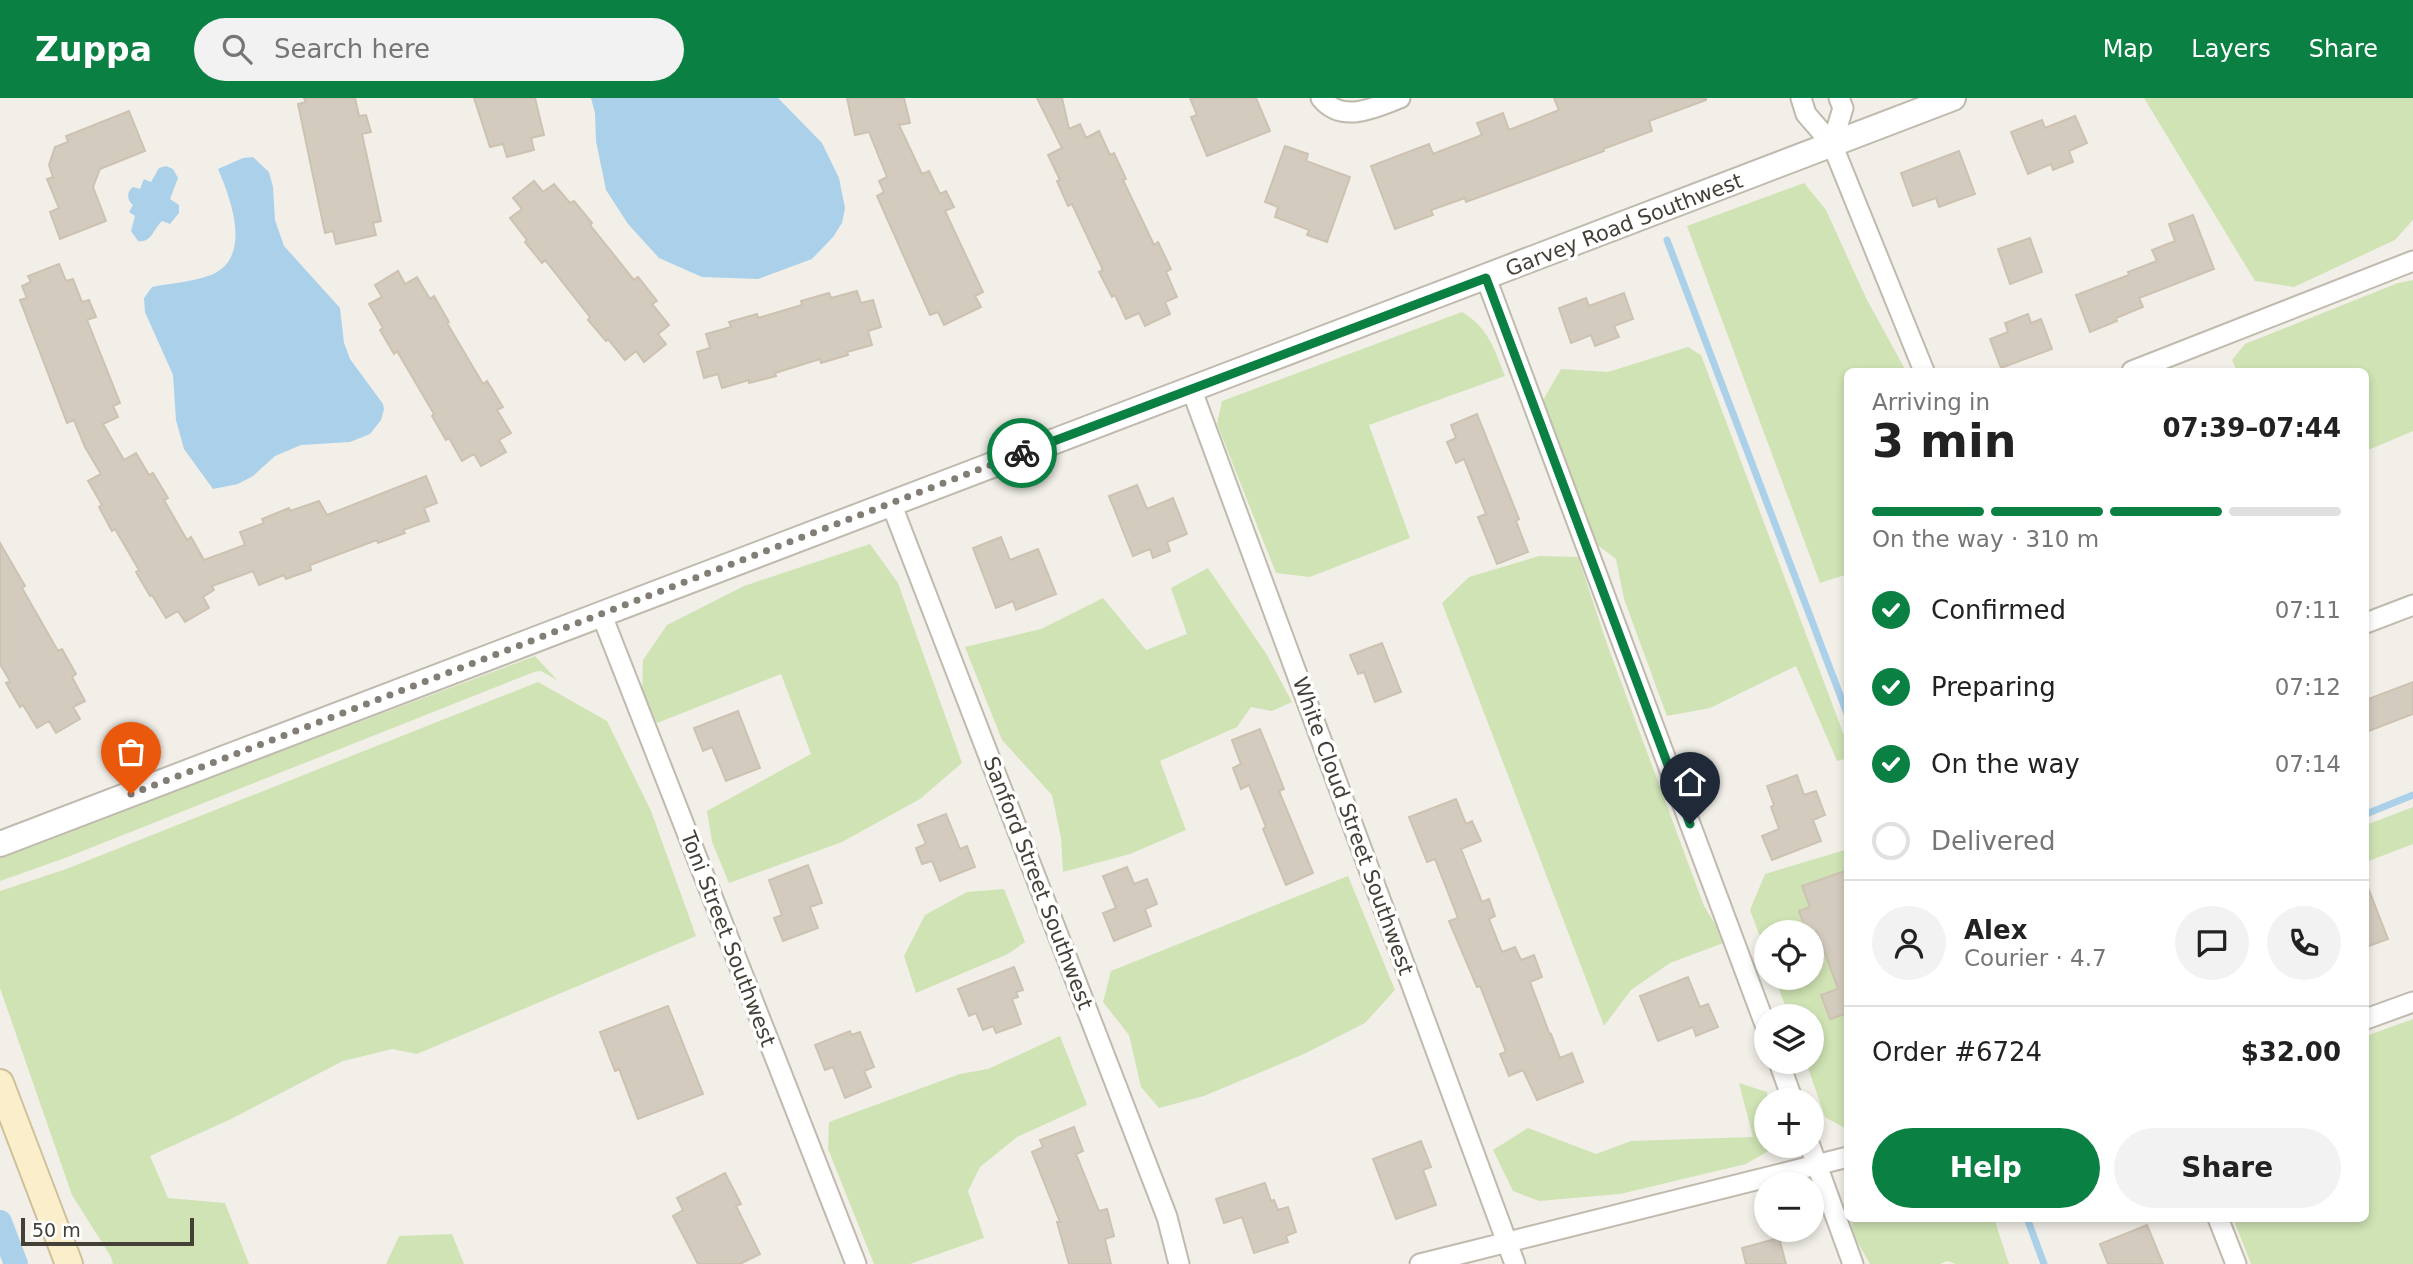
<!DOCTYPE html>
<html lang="en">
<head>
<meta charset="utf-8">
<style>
	:root { --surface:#fff; --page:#f2f2f2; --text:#222; --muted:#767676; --line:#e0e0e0; --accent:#0b8043 }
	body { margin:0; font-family:"DejaVu Sans",sans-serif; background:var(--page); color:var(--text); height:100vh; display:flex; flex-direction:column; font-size:26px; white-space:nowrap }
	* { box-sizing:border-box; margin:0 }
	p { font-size:23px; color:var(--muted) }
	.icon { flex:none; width:38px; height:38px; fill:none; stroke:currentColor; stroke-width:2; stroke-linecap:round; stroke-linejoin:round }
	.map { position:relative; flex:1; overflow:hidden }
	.details { position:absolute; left:1844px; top:270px; width:525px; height:854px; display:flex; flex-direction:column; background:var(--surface); border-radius:10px; box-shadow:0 4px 10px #0003 }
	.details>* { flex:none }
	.buttons { position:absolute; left:1754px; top:822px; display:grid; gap:14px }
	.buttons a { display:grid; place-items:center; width:70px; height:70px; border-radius:50%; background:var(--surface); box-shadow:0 4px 10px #0003; font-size:35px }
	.scale { position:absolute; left:21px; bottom:18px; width:173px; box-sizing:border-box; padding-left:7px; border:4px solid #454037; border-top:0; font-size:19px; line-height:24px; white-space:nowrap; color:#454037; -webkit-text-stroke:5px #fff; paint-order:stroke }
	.pin { position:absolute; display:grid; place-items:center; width:60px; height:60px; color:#fff; margin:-72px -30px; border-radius:50% 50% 50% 0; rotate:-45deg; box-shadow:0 0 7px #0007 }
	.pin .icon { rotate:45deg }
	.courier { position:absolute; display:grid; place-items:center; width:70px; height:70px; margin:-35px; border:5px solid #0b8043; border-radius:50%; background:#fff; color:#222; box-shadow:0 2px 9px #0007 }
	.summary em { font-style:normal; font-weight:700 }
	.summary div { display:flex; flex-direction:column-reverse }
	.summary { display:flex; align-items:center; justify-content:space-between; height:119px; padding:0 28px }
	h1 { font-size:46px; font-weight:700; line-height:52px }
	.bar { display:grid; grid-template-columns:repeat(4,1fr); gap:10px 7px; align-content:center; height:84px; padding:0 28px }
	.bar i { height:9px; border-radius:5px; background:var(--line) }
	.bar .on { background:var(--accent) }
	.bar p { grid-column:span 4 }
	.line { display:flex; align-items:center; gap:18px; padding:0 28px; border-top:2px solid var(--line) }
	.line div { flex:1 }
	.round { display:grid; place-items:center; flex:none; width:74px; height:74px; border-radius:37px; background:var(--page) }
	ol { padding:0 28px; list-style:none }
	li { display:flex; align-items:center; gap:21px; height:77px }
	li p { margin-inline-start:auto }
	li .icon { padding:7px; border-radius:50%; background:var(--accent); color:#fff; stroke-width:4 }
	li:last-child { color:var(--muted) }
	li i { width:38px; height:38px; border:4px solid var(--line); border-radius:50% }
	.button { display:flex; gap:14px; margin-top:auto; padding:14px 28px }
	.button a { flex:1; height:80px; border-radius:42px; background:var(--accent); color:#fff; font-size:28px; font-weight:700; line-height:80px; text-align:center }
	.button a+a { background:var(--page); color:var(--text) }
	header { display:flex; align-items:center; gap:42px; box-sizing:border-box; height:98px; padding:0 35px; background:var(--accent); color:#fff }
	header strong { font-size:33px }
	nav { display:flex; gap:38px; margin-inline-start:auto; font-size:24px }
	.search { width:490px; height:63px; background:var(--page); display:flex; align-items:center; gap:18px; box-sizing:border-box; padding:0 24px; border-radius:38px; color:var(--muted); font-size:26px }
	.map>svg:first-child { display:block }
	.green { fill:#cfe3b4 }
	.water { fill:#aad0ea }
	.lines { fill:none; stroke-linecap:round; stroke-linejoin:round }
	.stream { stroke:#aad0ea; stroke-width:7 }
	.canal { stroke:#aad0ea; stroke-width:24 }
	.building { fill:#d3cbbe; stroke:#cdc2b2; stroke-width:2 }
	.minor-casing { stroke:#c0baae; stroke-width:23 }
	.tertiary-casing { stroke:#c0baae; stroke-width:28 }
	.secondary-casing { stroke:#cec09b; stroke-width:30 }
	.minor { stroke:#fff; stroke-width:19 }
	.tertiary { stroke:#fff; stroke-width:24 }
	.secondary { stroke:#faeecb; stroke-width:26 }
	.done { stroke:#827d75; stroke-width:7; stroke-dasharray:0 12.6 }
	.route { stroke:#0b8043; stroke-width:9 }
	.labels { text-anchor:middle; stroke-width:7; stroke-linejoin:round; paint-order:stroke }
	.street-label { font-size:21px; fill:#454037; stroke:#fff }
</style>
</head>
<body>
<header>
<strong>Zuppa</strong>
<div class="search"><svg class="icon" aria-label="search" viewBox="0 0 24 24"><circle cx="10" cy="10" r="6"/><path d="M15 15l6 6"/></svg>Search here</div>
<nav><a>Map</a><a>Layers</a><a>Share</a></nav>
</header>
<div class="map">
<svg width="2413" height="1166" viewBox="0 0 2413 1166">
	<rect width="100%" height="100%" fill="#f2efe8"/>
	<!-- green -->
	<path class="green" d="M 2144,0 L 2413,0 L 2413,122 L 2395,142 L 2294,189 L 2255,183 Z
		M 1804,85 L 1826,112 L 1866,200 L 1906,273 L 1848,273 L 1848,476 L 1820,485 L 1687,128 Z
		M 2413,182 L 2413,333 L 2366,353 L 2366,273 L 2237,273 L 2232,262 L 2245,246 L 2398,185 Z
		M 1462,214 C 1489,230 1494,251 1505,278 L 1369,327 L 1410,440 L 1310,479 L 1276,475 L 1217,326 L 1222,303 Z
		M 1688,249 L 1701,257 L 1848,648 L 1848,660 L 1837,663 L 1796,568 L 1710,610 L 1667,618 L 1624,501 L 1616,461 L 1596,446 L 1543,302 L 1561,271 L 1608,274 Z
		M 870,446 L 898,485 L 962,665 L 920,701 L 842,744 L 729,785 L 712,744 L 707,713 L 811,656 L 781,576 L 657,625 L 642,595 L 643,562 L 667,527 L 744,488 Z
		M 1539,458 L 1578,459 L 1607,546 L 1704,808 L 1726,844 L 1670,865 L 1631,892 L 1604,928 L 1442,505 L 1469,479 Z
		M 1208,470 L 1267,557 L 1292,604 L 1272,613 L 1251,609 L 1237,629 L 1160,663 L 1186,732 L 1130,756 L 1063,774 L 1061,740 L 1052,697 L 1002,642 L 965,549 L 1041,531 L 1103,500 L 1146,552 L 1187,536 L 1171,490 Z
		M 535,558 L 557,582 L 541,573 L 534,574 L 65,760 L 0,783 L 0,759 Z
		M 538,584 L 607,623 L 651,713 L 696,838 L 417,956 L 392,951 L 343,963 L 231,1021 L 150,1058 L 168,1100 L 225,1105 L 249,1166 L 113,1166 L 111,1159 L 72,1097 L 0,890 L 0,793 L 69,770 Z
		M 2413,709 L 2413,746 L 2366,764 L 2366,727 Z
		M 1848,751 L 1848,1032 L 1825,1019 L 1806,964 L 1811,964 L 1811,919 L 1789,919 L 1775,880 L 1811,880 L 1811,835 L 1766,835 L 1766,855 L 1750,812 L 1765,776 Z
		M 1348,778 L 1395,892 L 1365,925 L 1304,956 L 1204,998 L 1159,1010 L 1141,989 L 1129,937 L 1103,904 L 1111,873 Z
		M 1004,791 L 1025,844 L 1008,856 L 916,895 L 904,858 L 925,817 L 967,794 Z
		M 2413,921 L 2413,1166 L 2251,1166 L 2233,1120 L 2366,1120 L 2366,938 Z
		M 1060,938 L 1087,1007 L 1017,1039 L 980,1069 L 968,1093 L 984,1140 L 910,1166 L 874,1166 L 828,1051 L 829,1024 L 960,976 L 988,971 Z
		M 1739,985 L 1767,994 L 1768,1003 L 1766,1003 L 1766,1048 L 1772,1048 L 1772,1051 L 1746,1066 L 1620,1096 L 1539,1103 L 1513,1093 L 1493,1052 L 1528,1030 L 1596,1056 L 1631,1043 L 1753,1039 Z
		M 1851,1120 L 1994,1120 L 2009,1166 L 1956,1166 L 1947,1163 L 1940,1166 L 1870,1166 L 1853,1136 Z
		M 452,1136 L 464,1166 L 386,1166 L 399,1138 Z"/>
	<!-- water -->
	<path class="water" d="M 591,0 L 778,0 L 822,45 L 839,80 L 845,110 L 842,125 L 833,139 L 812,161 L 758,181 L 702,179 L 659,160 L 628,126 L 606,92 L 596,43 L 595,15 Z
		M 253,59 L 269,74 L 273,89 L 275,122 L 284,148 L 340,210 L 344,245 L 350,261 L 383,306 L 384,311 L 381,322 L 370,336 L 350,344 L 301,347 L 275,358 L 253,378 L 238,386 L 213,391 L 184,351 L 176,322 L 173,277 L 145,214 L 144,200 L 152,189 C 171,185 193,184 211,177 C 253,160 231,101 218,71 L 243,60 Z
		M 166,68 L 173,71 L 178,80 L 170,101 L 179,107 L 179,115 L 170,126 L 162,123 C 153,131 152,145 138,143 L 131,133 L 135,118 L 129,114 L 133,107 C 127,102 126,94 133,89 L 140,91 L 144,81 L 151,84 L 159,70 Z"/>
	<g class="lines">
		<!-- stream -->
		<path class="stream" d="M 1667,142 L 1848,618
			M 2366,716 L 2413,697
			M 2027,1120 L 2044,1166"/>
		<!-- canal -->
		<path class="canal" d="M 0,1124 L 16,1166"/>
	</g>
	<!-- building -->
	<path class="building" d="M 304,0 L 355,0 L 359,18 L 366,17 L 371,34 L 362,36 L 381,123 L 373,125 L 376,137 L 336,146 L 333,133 L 325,135 L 298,6 L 306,4 Z
		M 474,0 L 535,0 L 544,37 L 531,40 L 534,52 L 507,59 L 503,46 L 490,49 Z
		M 847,0 L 904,0 L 910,25 L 899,27 L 922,76 L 929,73 L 940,96 L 946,93 L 954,109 L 945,113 L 983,194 L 975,198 L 981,209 L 944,227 L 938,214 L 930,217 L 877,98 L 884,94 L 879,83 L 887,79 L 869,34 L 855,37 Z
		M 1037,0 L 1062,0 L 1069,31 L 1080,26 L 1086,40 L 1099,33 L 1110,57 L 1114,55 L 1126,81 L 1123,82 L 1154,147 L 1158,144 L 1171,171 L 1166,174 L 1177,199 L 1165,204 L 1170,216 L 1145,228 L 1139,215 L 1126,221 L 1115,197 L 1112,199 L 1099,174 L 1103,172 L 1072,106 L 1068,108 L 1057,83 L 1060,82 L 1048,57 L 1062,50 Z
		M 1190,0 L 1256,0 L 1270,33 L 1207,58 L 1191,19 L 1197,17 Z
		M 1554,0 L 1706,0 L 1706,2 L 1649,23 L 1652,33 L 1603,51 L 1604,53 L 1466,104 L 1465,100 L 1431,112 L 1433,117 L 1395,131 L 1371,68 L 1429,46 L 1433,56 L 1482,37 L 1477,25 L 1503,15 L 1509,32 L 1559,12 Z
		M 129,13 L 145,53 L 100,71 L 93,89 L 106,123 L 60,141 L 50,114 L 59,110 L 47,81 L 53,79 L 49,67 L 55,49 L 68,44 L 66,38 Z
		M 2075,18 L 2087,45 L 2069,53 L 2073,64 L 2053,72 L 2051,66 L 2028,76 L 2011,34 L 2042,22 L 2045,30 Z
		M 1285,48 L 1308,56 L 1306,63 L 1350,79 L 1327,144 L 1307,137 L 1309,132 L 1275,119 L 1278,109 L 1265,104 Z
		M 1959,53 L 1975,96 L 1939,109 L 1936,100 L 1913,108 L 1901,75 Z
		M 534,83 L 543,94 L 554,86 L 570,105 L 574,103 L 592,125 L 590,127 L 634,182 L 638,179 L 657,203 L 652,206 L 669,227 L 658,236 L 666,246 L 644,264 L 636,253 L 625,262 L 608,241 L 606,243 L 588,222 L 590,219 L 545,162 L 542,165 L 525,144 L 527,142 L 510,120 L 522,111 L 513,100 Z
		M 2193,117 L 2214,171 L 2139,200 L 2143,209 L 2116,220 L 2117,223 L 2090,234 L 2076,197 L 2129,177 L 2128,174 L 2157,163 L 2152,152 L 2175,143 L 2169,126 Z
		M 2030,140 L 2042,174 L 2010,186 L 1998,151 Z
		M 59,166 L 66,183 L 73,181 L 82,204 L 89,202 L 96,219 L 87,222 L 120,305 L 113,308 L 118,319 L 103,326 L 124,362 L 136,355 L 149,377 L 153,375 L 168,400 L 164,402 L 187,442 L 191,439 L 204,462 L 245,447 L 240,434 L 264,425 L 262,421 L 289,410 L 290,413 L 319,403 L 327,417 L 426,378 L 437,405 L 424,410 L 429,423 L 403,432 L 405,435 L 378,445 L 377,442 L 310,467 L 311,472 L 286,481 L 284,477 L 259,487 L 253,473 L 212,488 L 214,492 L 203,499 L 209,510 L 185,524 L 178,513 L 166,520 L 152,497 L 150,498 L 136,474 L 139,472 L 115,431 L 112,433 L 99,409 L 102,407 L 88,383 L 101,376 L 85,349 L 74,322 L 67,325 L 20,202 L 27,200 L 22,188 L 31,184 L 28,178 Z
		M 398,173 L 405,186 L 417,179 L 430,201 L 434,198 L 449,224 L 447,225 L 483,286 L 487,283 L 503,309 L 497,312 L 511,335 L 499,342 L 506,354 L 481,368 L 474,356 L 462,363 L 449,340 L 446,342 L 432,318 L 434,316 L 397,253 L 394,256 L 380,232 L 383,230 L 369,206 L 382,199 L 375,187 Z
		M 857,193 L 861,205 L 873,202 L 881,229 L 868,233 L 872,247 L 847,254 L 848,257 L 821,265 L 820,261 L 775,275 L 776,278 L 749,285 L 749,282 L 722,290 L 718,276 L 704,280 L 697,254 L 710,250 L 706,236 L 731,229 L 729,224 L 757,216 L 758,220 L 802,207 L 801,203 L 829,195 L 831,200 Z
		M 1624,195 L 1633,221 L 1614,228 L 1619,239 L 1595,248 L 1591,237 L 1571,245 L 1559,210 L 1586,200 L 1589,208 Z
		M 2028,216 L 2031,225 L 2041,221 L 2052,251 L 2001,270 L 1990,241 L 2008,234 L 2005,225 Z
		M 1477,316 L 1519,421 L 1516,423 L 1528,454 L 1497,466 L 1478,419 L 1486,416 L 1464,361 L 1456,365 L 1447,344 L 1456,340 L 1451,327 Z
		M 1137,387 L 1147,411 L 1173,400 L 1187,436 L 1167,444 L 1170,453 L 1153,460 L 1150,451 L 1133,458 L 1109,398 Z
		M 1001,439 L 1010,462 L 1038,451 L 1056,496 L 1016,512 L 1013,503 L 996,510 L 973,450 Z
		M 0,445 L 25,488 L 22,490 L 58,553 L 62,551 L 76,576 L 72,579 L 85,603 L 73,609 L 80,621 L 56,635 L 49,623 L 37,630 L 23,607 L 20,609 L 6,585 L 10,583 L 0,566 Z
		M 1382,545 L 1401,594 L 1375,604 L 1364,574 L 1358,576 L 1350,557 Z
		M 2413,584 L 2413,616 L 2366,634 L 2366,602 Z
		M 738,613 L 760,670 L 726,683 L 712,649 L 703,653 L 694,630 Z
		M 1260,631 L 1284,691 L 1279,693 L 1313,775 L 1286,787 L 1263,731 L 1266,729 L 1249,687 L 1241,691 L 1233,670 L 1241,666 L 1232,642 Z
		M 1797,677 L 1804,697 L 1816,693 L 1825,717 L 1813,722 L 1821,743 L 1772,762 L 1762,738 L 1779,731 L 1771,709 L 1774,707 L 1767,688 Z
		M 1456,701 L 1466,726 L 1472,723 L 1481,743 L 1461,751 L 1482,804 L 1489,801 L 1495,818 L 1489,821 L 1502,854 L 1515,849 L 1521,862 L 1534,857 L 1542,879 L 1530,884 L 1550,937 L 1551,936 L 1560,960 L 1572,955 L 1583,984 L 1537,1002 L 1523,972 L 1509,978 L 1500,956 L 1506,954 L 1480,888 L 1477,889 L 1449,823 L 1458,820 L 1435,761 L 1427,764 L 1409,719 Z
		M 946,716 L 960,751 L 967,748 L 975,769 L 940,783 L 932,763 L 922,766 L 916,750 L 926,746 L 918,727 Z
		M 808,767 L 822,805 L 810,809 L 818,830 L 783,843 L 774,820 L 782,817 L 769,782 Z
		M 1127,769 L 1134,786 L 1147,781 L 1157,806 L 1145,811 L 1151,828 L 1114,843 L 1103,815 L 1116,810 L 1103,778 Z
		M 1848,772 L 1848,915 L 1830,921 L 1821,897 L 1838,891 L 1817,833 L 1807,835 L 1799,813 L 1810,809 L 1802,788 Z
		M 2367,787 L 2388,841 L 2366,849 L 2366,788 Z
		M 1014,869 L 1023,892 L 1016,894 L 1018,899 L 1012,901 L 1021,926 L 996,935 L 993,928 L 983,932 L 976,915 L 969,918 L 958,891 Z
		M 1688,879 L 1700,909 L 1708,906 L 1718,929 L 1696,938 L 1693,929 L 1658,943 L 1640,898 Z
		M 668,908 L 703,996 L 638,1021 L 619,971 L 615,973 L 600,934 Z
		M 850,933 L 851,937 L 860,934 L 874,969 L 864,973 L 871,989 L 845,1000 L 833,969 L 825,972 L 815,947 Z
		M 1074,1029 L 1083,1053 L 1076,1056 L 1099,1113 L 1107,1111 L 1114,1138 L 1105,1141 L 1111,1166 L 1069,1166 L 1057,1124 L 1060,1124 L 1032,1054 L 1043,1049 L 1040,1042 Z
		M 1421,1043 L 1431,1069 L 1423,1072 L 1436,1107 L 1396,1121 L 1373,1061 Z
		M 725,1075 L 741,1106 L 736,1108 L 760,1156 L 740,1166 L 698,1166 L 673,1118 L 683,1112 L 677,1100 Z
		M 1265,1085 L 1271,1103 L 1274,1102 L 1278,1112 L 1288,1109 L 1296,1134 L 1286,1138 L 1288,1144 L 1254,1155 L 1242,1119 L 1224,1125 L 1216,1101 Z
		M 2147,1127 L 2163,1166 L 2108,1166 L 2100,1146 Z
		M 1779,1140 L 1786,1166 L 1746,1166 L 1742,1150 Z"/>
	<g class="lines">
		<!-- minor casing -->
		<g class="minor-casing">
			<path id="minor" d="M 1321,0 C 1342,26 1374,10 1400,0
				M 1801,0 L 1806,16 L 1832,46 L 1924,273
				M 1832,46 L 1843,10 L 1839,0
				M 1486,180 L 1766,929
				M 2132,273 L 2413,163
				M 1191,290 L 1515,1166
				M 891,405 L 1167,1119 L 1179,1166
				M 601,515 L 856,1166
				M 2366,525 L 2413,507
				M 2366,921 L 2413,904
				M 1779,964 L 1793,1003
				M 1810,1048 L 1853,1166
				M 2218,1120 L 2236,1166
				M 1420,1166 L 1848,1059"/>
		</g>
		<!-- tertiary casing -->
		<g class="tertiary-casing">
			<path id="tertiary" d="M 0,746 L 1953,0"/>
		</g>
		<!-- secondary casing -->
		<g class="secondary-casing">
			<path id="secondary" d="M 0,985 L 69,1166"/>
		</g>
		<!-- minor -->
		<use href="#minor" class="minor"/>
		<!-- tertiary -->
		<use href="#tertiary" class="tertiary"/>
		<!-- secondary -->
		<use href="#secondary" class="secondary"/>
	</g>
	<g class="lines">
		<!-- done -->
		<path class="done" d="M 131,696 L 1022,355"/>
		<!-- route -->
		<path class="route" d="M 1022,355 L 1486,180 L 1690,726"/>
	</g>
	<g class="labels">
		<!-- street labels -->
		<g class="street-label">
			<text transform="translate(1624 127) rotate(-21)" y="7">Garvey Road Southwest</text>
			<text transform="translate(1353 728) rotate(70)" y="7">White Cloud Street Southwest</text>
			<text transform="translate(1038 785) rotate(69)" y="7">Sanford Street Southwest</text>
			<text transform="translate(728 841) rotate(69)" y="7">Toni Street Southwest</text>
		</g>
	</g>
</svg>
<div class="buttons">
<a><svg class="icon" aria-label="locate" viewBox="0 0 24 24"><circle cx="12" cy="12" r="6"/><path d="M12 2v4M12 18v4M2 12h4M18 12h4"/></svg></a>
<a><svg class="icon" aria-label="layers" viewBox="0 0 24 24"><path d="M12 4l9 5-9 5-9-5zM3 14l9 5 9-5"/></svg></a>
<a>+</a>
<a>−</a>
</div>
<div class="scale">50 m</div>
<div class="pin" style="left:131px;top:696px;background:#ea580c"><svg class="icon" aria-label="bag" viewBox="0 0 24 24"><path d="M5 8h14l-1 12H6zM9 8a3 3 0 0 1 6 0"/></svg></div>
<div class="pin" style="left:1690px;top:726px;background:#1f2937"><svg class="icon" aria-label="home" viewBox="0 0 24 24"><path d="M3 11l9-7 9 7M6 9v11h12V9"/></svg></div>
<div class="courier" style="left:1022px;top:355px"><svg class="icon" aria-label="bike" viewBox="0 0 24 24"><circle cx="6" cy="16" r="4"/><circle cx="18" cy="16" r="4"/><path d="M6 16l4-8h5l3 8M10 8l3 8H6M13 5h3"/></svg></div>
<section class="details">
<div class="summary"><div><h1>3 min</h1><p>Arriving in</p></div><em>07:39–07:44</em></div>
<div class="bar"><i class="on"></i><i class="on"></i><i class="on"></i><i></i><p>On the way · 310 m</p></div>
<ol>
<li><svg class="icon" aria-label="check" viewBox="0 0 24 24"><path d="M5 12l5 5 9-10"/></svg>Confirmed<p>07:11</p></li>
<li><svg class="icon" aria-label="check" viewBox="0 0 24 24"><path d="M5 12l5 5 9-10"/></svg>Preparing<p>07:12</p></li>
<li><svg class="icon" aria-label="check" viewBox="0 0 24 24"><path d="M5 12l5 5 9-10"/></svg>On the way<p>07:14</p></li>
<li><i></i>Delivered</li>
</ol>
<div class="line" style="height:126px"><a class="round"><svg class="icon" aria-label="person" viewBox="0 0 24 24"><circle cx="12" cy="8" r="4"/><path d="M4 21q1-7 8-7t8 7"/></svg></a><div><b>Alex</b><p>Courier · 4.7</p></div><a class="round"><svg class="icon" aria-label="chat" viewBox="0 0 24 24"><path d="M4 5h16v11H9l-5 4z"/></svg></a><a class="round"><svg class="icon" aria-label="phone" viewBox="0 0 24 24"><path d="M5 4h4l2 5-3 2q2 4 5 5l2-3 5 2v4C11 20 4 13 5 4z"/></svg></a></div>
<div class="line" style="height:91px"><div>Order #6724</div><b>$32.00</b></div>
<div class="button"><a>Help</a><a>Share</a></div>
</section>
</div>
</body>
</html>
